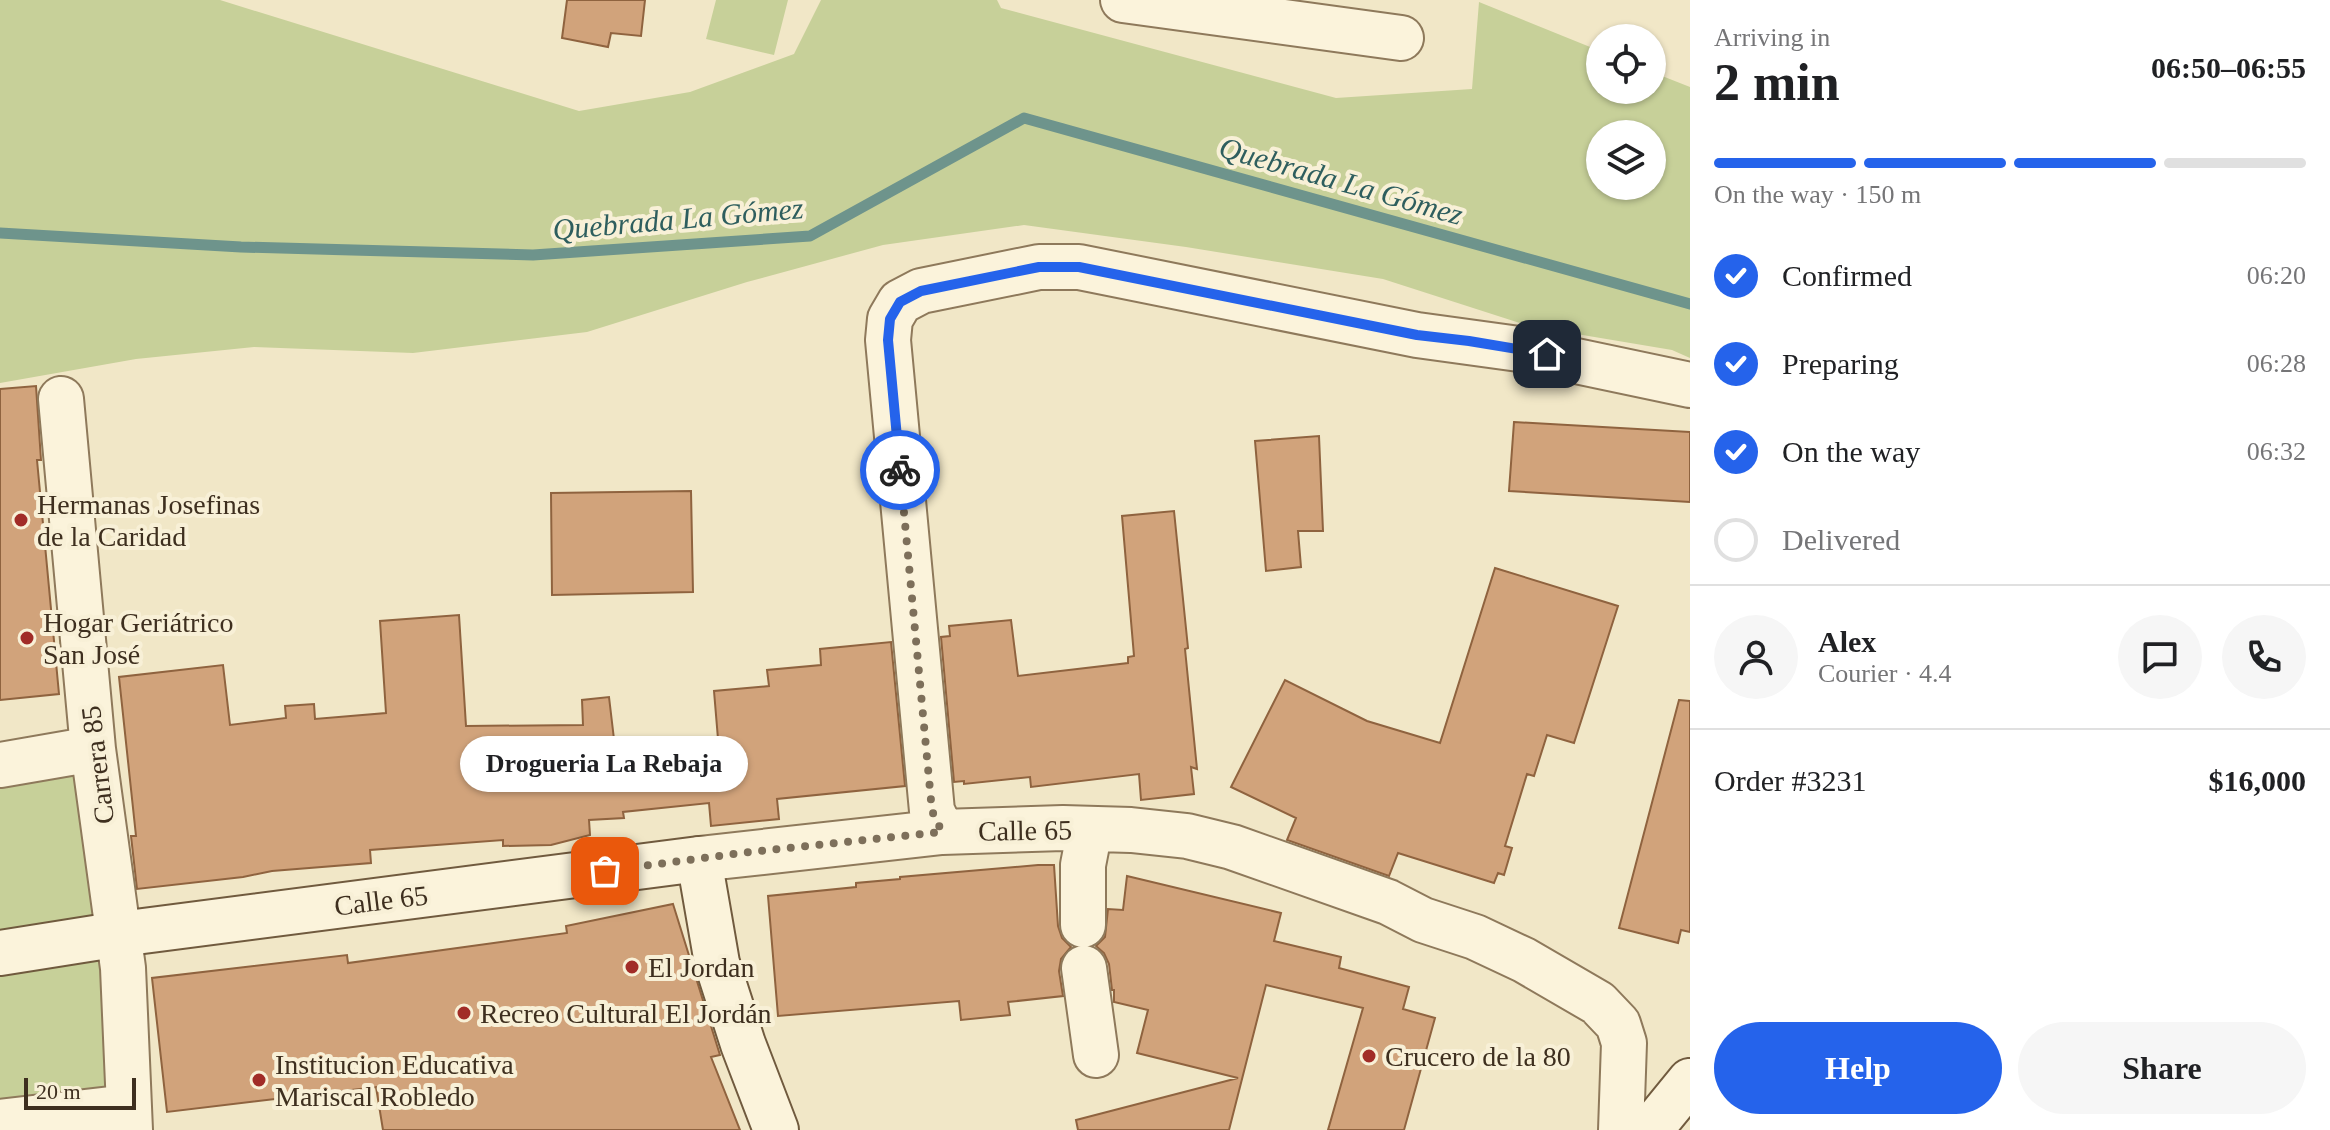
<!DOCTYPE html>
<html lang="en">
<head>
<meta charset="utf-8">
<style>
	:root { --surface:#fff; --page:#f6f6f6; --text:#202124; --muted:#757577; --line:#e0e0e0; --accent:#2563eb }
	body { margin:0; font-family:Georgia,serif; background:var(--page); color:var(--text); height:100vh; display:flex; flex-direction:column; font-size:30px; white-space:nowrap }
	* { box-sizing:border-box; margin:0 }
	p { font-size:26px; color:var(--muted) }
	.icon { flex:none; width:44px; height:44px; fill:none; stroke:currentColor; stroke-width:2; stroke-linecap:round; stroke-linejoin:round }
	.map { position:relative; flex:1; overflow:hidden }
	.details { display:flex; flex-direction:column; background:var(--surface); width:640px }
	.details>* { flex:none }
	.controls { position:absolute; left:1586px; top:24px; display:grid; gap:16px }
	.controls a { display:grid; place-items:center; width:80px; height:80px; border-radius:50%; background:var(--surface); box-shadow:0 2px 6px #0004; font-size:40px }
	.scale { position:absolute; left:24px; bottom:20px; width:112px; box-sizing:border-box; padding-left:8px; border:4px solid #3e2f1f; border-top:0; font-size:22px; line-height:28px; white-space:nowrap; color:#3e2f1f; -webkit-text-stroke:6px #f8f0d7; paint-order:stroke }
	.pin { position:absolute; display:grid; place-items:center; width:68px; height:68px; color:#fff; margin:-34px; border-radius:16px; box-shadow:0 4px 12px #0006 }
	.courier { position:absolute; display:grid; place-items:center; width:80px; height:80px; margin:-40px; border:6px solid #2563eb; border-radius:50%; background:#fff; color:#222; box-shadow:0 2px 10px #0007 }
	.bubble { position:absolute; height:56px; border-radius:28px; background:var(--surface); box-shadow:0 2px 6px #0004; font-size:26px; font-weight:700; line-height:56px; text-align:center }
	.headline em { font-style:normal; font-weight:700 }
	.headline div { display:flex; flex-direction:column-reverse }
	.headline { display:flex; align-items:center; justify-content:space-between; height:136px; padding:0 24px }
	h1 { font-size:52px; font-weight:700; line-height:60px }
	.bar { display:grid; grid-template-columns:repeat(4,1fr); gap:12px 8px; align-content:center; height:96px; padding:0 24px }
	.bar i { height:10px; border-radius:6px; background:var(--line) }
	.bar .current { background:var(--accent) }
	.bar p { grid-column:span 4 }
	.line { display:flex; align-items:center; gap:20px; padding:0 24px; border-top:2px solid var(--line) }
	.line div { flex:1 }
	.round { display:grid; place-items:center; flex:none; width:84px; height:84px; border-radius:42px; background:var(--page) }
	ol { padding:0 24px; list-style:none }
	li { display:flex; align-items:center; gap:24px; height:88px }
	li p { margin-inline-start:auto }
	li .icon { padding:8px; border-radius:50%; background:var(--accent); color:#fff; stroke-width:4 }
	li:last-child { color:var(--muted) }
	li i { width:44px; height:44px; border:4px solid var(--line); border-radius:50% }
	.action { display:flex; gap:16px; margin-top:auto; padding:16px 24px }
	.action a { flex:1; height:92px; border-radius:48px; background:var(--accent); color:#fff; font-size:32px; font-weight:700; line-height:92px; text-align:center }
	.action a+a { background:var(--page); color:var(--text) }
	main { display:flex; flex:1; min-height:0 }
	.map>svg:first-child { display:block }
	.green { fill:#c7d099; fill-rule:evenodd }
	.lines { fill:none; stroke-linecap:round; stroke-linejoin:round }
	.stream { stroke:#6e948c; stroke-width:11 }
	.building { fill:#d1a37b; stroke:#8f633f; stroke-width:2 }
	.minor-casing { stroke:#8e795b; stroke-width:48 }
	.secondary-casing { stroke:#705a3e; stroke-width:48 }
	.minor { stroke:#fbf3db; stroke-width:44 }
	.secondary { stroke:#fbf3db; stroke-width:44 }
	.done { stroke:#7d6f5a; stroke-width:8; stroke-dasharray:0 14.4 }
	.route { stroke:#2563eb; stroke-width:10 }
	.poi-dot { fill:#a12c27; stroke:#f8f0d7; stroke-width:3 }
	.labels { text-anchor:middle; stroke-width:8; stroke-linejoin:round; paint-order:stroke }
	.poi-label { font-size:28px; fill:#3e2f1f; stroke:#f8f0d7; text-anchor:start }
	.street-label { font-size:28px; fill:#3e2f1f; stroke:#f8f0d7 }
	.water-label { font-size:30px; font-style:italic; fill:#2e5e5e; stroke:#f8f0d7 }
</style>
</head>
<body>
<main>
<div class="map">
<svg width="1690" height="1130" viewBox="0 0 1690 1130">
	<rect width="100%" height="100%" fill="#f1e7c7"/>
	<!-- green -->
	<path class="green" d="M 0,0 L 220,0 L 579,111 L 690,92 L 794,54 L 821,0 L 997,0 L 1001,8 L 1336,98 L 1472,89 L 1479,2 L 1600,51 L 1600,90 L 1652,90 L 1652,72 L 1690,87 L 1690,358 L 1672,350 L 1529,326 L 1383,279 L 1186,247 L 1024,225 L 883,245 L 747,282 L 587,332 L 413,353 L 254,347 L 136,359 L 0,383 ZM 1652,134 L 1652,186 L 1600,186 L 1600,134 Z
		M 716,0 L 788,0 L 774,55 L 706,39 Z
		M 76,767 L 116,1090 L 0,1104 L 0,773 Z"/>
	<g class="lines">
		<!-- stream -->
		<path class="stream" d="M 0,233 L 241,247 L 533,255 L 810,236 L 1024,118 L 1690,304"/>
	</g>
	<!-- building -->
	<path class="building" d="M 567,0 L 645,0 L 641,36 L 611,33 L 608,47 L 562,38 Z
		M 36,386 L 41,460 L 37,460 L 59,694 L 0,700 L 0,389 Z
		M 1514,422 L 1690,432 L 1690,502 L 1509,491 Z
		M 1319,436 L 1323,531 L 1298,531 L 1301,567 L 1266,571 L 1255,441 Z
		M 691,491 L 693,592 L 552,595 L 551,493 Z
		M 1174,511 L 1188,648 L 1185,649 L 1197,769 L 1191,767 L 1194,794 L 1141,800 L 1139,774 L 1031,787 L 1030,777 L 964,784 L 964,781 L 954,782 L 941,637 L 950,636 L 949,626 L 1011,620 L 1018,676 L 1128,663 L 1128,657 L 1134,656 L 1122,516 Z
		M 1495,568 L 1618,606 L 1574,743 L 1547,735 L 1534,776 L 1527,774 L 1505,846 L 1512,848 L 1504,875 L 1498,873 L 1494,883 L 1398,853 L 1389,876 L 1287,840 L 1296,818 L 1231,787 L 1285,680 L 1367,721 L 1440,743 Z
		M 459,615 L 466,726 L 583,725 L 582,700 L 609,697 L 618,773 L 705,763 L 703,741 L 718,739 L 714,691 L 769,686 L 767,670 L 821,665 L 820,649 L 891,642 L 905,786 L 777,799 L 779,819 L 711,826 L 709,803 L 623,812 L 624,818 L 589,820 L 590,835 L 551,845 L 503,846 L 503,840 L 370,850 L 371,863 L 272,871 L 243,877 L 137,889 L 131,836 L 136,836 L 119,677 L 223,665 L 230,725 L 286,718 L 285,706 L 314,704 L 315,719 L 386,713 L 380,621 Z
		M 1679,700 L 1690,701 L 1690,932 L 1681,930 L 1678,943 L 1619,928 Z
		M 1038,865 L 1054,865 L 1058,926 L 1062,938 L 1071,947 L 1061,959 L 1059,971 L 1063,996 L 1008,1002 L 1010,1015 L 961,1020 L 959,1001 L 778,1016 L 768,896 L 856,887 L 856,883 L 900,879 L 900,877 Z
		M 1127,876 L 1281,913 L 1274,941 L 1341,957 L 1339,968 L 1409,987 L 1403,1009 L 1435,1018 L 1404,1130 L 1328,1130 L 1363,1008 L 1266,985 L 1229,1130 L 1078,1130 L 1076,1120 L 1238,1078 L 1137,1053 L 1148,1010 L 1114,1002 L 1114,990 L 1112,990 L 1109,964 L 1104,953 L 1096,946 L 1105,937 L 1108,909 L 1123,910 Z
		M 673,904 L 720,1055 L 711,1057 L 740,1130 L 383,1130 L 376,1087 L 167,1112 L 152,978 L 347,955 L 348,963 L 567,933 L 566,926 Z"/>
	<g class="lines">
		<!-- minor casing -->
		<g class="minor-casing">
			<path id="minor" d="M 1123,0 L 1401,38
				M 61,399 L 93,749 L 123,968 L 130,1130
				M 0,765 L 93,749
				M 942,832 L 932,811 L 888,340 L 890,319 L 900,302 L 921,291 L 1039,267 L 1079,267 L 1417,335 L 1519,349 L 1690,385
				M 699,859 L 942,832 L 1063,828 L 1131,830 L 1187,836 L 1232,847 L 1388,902 L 1423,920 L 1475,937 L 1524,960 L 1598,1003 L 1618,1024 L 1624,1043 L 1621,1130
				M 1083,925 L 1083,865 L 1090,829
				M 1084,968 L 1096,1055
				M 0,1122 L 128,1107"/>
		</g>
		<!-- secondary casing -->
		<g class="secondary-casing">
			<path id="secondary" d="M 0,953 L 120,934 L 699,859 L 717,963 L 743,1044 L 776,1130
				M 1650,1130 L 1690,1081"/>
		</g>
		<!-- minor -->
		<use href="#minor" class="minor"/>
		<!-- secondary -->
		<use href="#secondary" class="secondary"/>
	</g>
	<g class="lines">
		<!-- done -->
		<path class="done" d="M 605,871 L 741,853 L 942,832 L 932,811 L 900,470"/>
		<!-- route -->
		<path class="route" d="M 900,470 L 888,340 L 890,319 L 900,302 L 921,291 L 1039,267 L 1079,267 L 1417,335 L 1469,341 L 1547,354"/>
	</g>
	<!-- markers -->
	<g class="poi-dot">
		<circle cx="21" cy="520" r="8"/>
		<circle cx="27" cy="638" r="8"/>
		<circle cx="632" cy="967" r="8"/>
		<circle cx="464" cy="1013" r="8"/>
		<circle cx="1369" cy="1056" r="8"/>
		<circle cx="259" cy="1080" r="8"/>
	</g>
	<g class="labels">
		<!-- poi labels -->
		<g class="poi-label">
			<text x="37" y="514">Hermanas Josefinas<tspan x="37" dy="32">de la Caridad</tspan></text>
			<text x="43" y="632">Hogar Geriátrico<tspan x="43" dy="32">San José</tspan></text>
			<text x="648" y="977">El Jordan</text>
			<text x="480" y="1023">Recreo Cultural El Jordán</text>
			<text x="1385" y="1066">Crucero de la 80</text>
			<text x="275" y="1074">Institucion Educativa<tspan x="275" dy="32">Mariscal Robledo</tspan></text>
		</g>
		<!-- street labels -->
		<g class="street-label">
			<text transform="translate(97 765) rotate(-97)" y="10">Carrera 85</text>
			<text transform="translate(1025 830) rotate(-1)" y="10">Calle 65</text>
			<text transform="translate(381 900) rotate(-7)" y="10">Calle 65</text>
		</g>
		<!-- water labels -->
		<g class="water-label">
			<text transform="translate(1341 181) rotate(16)" y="10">Quebrada La Gómez</text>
			<text transform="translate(678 219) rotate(-5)" y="10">Quebrada La Gómez</text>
		</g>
	</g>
</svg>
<div class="controls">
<a><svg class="icon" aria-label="locate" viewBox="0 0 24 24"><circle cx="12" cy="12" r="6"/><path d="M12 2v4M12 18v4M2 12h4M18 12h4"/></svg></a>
<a><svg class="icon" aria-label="layers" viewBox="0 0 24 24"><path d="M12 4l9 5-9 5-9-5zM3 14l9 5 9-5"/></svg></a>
</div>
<div class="scale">20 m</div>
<div class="pin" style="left:605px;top:871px;background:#ea580c"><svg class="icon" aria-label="bag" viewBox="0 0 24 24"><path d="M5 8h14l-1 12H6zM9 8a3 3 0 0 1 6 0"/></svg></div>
<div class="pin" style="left:1547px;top:354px;background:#1f2937"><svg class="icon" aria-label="home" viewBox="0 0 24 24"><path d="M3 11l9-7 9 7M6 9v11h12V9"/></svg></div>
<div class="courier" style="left:900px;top:470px"><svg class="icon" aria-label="bike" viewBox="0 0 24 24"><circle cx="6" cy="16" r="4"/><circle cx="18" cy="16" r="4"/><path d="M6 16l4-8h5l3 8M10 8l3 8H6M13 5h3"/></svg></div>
<div class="bubble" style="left:460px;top:736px;width:288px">Drogueria La Rebaja</div>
</div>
<section class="details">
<div class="headline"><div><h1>2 min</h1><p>Arriving in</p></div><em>06:50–06:55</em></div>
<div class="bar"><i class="current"></i><i class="current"></i><i class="current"></i><i></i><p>On the way · 150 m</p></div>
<ol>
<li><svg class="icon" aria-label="check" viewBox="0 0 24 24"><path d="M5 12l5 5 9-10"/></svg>Confirmed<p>06:20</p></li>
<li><svg class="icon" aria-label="check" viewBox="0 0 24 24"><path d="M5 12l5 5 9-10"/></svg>Preparing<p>06:28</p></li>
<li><svg class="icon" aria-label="check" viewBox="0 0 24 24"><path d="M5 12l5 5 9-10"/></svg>On the way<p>06:32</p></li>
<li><i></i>Delivered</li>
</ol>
<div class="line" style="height:144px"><a class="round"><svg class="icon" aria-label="person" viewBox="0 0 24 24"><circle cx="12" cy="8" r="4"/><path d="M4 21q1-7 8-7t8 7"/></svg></a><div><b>Alex</b><p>Courier · 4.4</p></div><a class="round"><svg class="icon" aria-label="chat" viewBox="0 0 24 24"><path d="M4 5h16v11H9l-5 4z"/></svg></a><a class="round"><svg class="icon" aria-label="phone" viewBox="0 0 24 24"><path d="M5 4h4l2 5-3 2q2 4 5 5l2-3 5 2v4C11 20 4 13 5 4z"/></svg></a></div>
<div class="line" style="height:104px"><div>Order #3231</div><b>$16,000</b></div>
<div class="action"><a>Help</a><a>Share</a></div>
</section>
</main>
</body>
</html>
